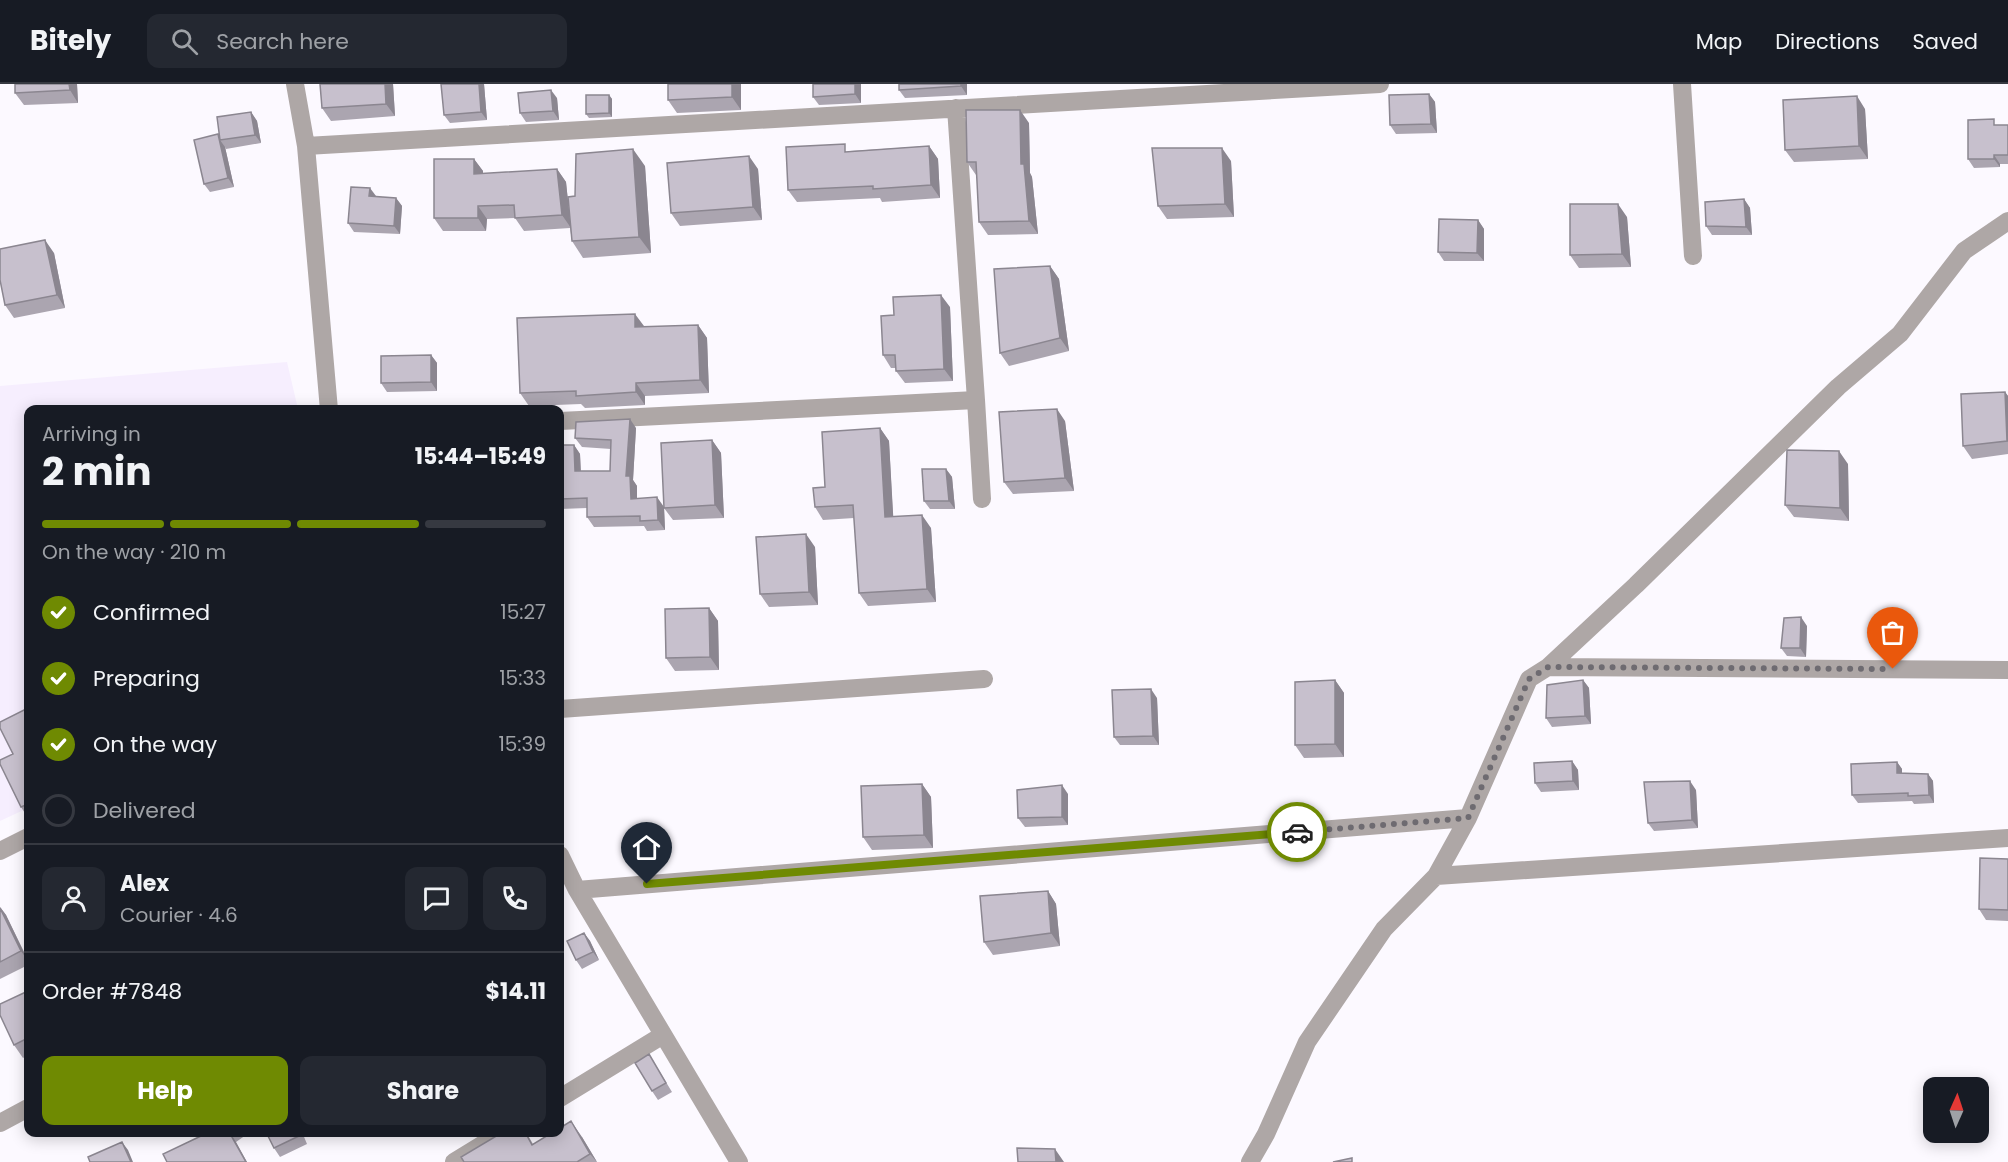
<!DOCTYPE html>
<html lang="en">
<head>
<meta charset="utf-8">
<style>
	:root { --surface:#171b24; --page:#242831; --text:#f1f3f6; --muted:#9ea1a6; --line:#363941; --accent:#6f8a02 }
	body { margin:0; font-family:Poppins,sans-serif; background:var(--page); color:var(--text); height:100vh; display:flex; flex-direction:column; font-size:22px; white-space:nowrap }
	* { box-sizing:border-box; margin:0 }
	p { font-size:20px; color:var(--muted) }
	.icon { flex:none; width:33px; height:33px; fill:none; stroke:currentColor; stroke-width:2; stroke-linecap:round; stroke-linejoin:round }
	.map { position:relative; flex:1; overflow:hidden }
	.details { position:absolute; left:24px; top:321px; width:540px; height:732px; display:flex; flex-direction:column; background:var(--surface); border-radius:12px; box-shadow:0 3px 15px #0003 }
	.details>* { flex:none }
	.needle { width:39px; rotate:3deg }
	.buttons { position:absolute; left:1923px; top:993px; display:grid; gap:12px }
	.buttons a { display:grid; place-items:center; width:66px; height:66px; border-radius:12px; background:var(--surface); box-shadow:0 3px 15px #0003; font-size:30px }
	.pin { position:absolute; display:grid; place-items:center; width:51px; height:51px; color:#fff; margin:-62px -26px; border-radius:50% 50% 50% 0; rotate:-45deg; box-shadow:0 0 6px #0007 }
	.pin .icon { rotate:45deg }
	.courier { position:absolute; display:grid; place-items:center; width:60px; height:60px; margin:-30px; border:4px solid #6f8a02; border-radius:50%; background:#fff; color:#222; box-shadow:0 2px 8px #0007 }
	.headline em { font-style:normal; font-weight:700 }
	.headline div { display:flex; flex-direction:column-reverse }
	.headline { display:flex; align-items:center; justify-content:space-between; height:102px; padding:0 18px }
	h1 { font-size:39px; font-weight:700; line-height:45px }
	.bar { display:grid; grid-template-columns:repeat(4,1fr); gap:9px 6px; align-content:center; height:72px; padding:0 18px }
	.bar i { height:8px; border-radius:4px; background:var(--line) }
	.bar .selected { background:var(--accent) }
	.bar p { grid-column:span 4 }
	.line { display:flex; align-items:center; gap:15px; padding:0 18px; border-top:2px solid var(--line) }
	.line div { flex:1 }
	.round { display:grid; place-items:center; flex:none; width:63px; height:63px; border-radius:12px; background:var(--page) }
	ol { padding:0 18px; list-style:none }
	li { display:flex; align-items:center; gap:18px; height:66px }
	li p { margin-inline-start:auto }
	li .icon { padding:6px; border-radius:50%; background:var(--accent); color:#fff; stroke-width:4 }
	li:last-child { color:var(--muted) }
	li i { width:33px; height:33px; border:3px solid var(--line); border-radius:50% }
	.cta { display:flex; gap:12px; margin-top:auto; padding:12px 18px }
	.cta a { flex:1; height:69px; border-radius:12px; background:var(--accent); color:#fff; font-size:24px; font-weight:700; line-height:69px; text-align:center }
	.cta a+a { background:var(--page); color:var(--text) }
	header { display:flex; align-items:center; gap:36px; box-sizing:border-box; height:84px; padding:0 30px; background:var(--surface); border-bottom:2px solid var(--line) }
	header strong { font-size:28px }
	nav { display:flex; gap:33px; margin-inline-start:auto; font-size:21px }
	.search { width:420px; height:54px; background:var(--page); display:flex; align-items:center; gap:15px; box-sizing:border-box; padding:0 21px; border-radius:12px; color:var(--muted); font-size:22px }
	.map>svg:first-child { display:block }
	.built { fill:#f6eefe }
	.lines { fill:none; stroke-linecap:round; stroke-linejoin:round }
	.minor { stroke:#aea7a6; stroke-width:18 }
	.wall { fill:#aba5b0 }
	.shaded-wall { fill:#8b8690 }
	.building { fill:#c7c0cd; stroke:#8b8690; stroke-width:1.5 }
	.done { stroke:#6e6b71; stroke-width:6; stroke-dasharray:0 10.8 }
	.route { stroke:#6f8a02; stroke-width:8 }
</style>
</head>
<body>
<header>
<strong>Bitely</strong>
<div class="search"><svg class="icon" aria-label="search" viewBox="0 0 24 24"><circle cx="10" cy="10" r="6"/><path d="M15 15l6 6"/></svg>Search here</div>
<nav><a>Map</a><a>Directions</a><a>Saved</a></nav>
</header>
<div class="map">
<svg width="2008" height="1078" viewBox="0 0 2008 1078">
	<rect width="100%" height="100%" fill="#fcf9ff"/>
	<!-- built -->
	<path class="built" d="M 287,278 L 298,325 L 28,326 L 28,724 L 0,737 L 0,302 Z"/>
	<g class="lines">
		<!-- minor -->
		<path class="minor" d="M 295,0 L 306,62 L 329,326
			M 1682,0 L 1693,172
			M 956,24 L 976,316
			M 306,62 L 1380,0
			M 560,337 L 976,316 L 982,415
			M 1548,583 L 2008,586
			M 560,625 L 984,595
			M 0,767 L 28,753
			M 560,771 L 577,806 L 739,1078
			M 1436,792 L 2008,754
			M 577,806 L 1468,734
			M 560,1014 L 663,951
			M 0,1039 L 28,1024
			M 454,1078 L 503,1048
			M 1250,1078 L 1266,1050 L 1307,958 L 1384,845 L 1436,792 L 1468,734 L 1529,595 L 1548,583 L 1636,501 L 1838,303 L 1900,250 L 1964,167 L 2008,137"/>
	</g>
	<!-- wall -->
	<path class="wall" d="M 15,0 L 77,0 L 78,19 L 24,21 L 15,9 Z
		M 320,0 L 393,0 L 395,32 L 331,37 L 322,24 Z
		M 484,0 L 487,36 L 450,39 L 444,31 Z
		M 668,0 L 741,0 L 741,26 L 677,29 L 668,16 Z
		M 861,0 L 861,19 L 819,21 L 813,13 Z
		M 899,0 L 967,0 L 967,11 L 905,14 L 899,6 Z
		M 1429,10 L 1435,18 L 1437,49 L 1396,50 L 1390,41 Z
		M 609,11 L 612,15 L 612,33 L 589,34 L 586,30 Z
		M 557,14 L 559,36 L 526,38 L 520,29 Z
		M 1865,25 L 1868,75 L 1794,78 L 1785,66 Z
		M 251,28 L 257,37 L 261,59 L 226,65 L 225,63 L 234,103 L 210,108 L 204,100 L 220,53 Z
		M 1029,39 L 1030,89 L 1032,93 L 1038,150 L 988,151 L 979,138 L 977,91 L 976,91 L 967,78 Z
		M 1998,41 L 2008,41 L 2008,80 L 2000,80 L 2000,83 L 1974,84 L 1968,75 Z
		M 929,62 L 938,75 L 940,114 L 882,118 L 880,114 L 797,118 L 788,106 L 850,67 Z
		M 474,75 L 483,87 L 483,90 L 557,85 L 566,98 L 570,139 L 575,112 L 645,82 L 651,169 L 583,174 L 572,157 L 570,144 L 524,147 L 515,134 L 487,135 L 486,147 L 443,147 L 434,134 Z
		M 1231,77 L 1234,133 L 1167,135 L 1158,122 Z
		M 758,85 L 762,136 L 680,142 L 671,129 Z
		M 396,114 L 402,122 L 400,150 L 354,148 L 348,139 Z
		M 1744,115 L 1750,124 L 1752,151 L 1712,151 L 1706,142 Z
		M 1627,133 L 1631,183 L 1579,184 L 1570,171 Z
		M 1478,136 L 1484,145 L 1484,177 L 1444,177 L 1438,168 Z
		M 54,169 L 65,224 L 14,234 L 5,221 Z
		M 1050,182 L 1059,195 L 1069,267 L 1009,282 L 1000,269 Z
		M 950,223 L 953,297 L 905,299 L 896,287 L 896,284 L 891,284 L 883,271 Z
		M 698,241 L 707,254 L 709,309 L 645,312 L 645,321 L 585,324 L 581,320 L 529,322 L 520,309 L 644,243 Z
		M 431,271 L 437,279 L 437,307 L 387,308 L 381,299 Z
		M 2005,308 L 2008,312 L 2008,370 L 1972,375 L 1963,362 Z
		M 1065,337 L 1074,407 L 1013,410 L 1004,398 Z
		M 636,344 L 633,396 L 637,402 L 637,414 L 664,423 L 665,446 L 647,447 L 644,442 L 594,443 L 587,433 L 587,424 L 560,425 L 560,361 L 574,361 L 580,370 L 581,387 L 610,387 L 611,365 L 582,363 L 575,354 Z
		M 880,344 L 889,357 L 893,433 L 931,444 L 936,518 L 868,522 L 859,509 L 854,434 L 823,436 L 815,423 L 825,403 Z
		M 712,356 L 721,369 L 724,434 L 673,436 L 664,424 Z
		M 1848,380 L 1849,437 L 1794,433 L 1785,421 Z
		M 946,385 L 952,393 L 955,425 L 930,425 L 924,417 Z
		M 815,463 L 818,521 L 769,523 L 760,510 Z
		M 709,524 L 718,537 L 719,586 L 675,587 L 666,574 Z
		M 1807,542 L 1806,573 L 1787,572 L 1781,564 Z
		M 1335,596 L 1344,609 L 1344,673 L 1304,674 L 1295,661 Z
		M 1583,596 L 1589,604 L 1591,640 L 1552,643 L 1546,634 Z
		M 1157,614 L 1159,661 L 1120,661 L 1114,653 Z
		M 28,624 L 28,734 L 21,723 L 13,670 Z
		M 1572,677 L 1578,686 L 1579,706 L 1541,708 L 1535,699 Z
		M 1897,678 L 1902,685 L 1902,689 L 1928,690 L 1933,697 L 1934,719 L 1914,720 L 1912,717 L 1858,719 L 1852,711 Z
		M 922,700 L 931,713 L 933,764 L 872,766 L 863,753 Z
		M 1696,706 L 1698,744 L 1654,747 L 1648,739 Z
		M 1068,710 L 1068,741 L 1025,743 L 1018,734 Z
		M 2008,775 L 2008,837 L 1986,836 L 1979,825 Z
		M 1048,807 L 1056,820 L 1060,862 L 993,871 L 984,858 Z
		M 0,823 L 6,831 L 28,876 L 28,881 L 0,895 Z
		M 584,849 L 590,857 L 599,876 L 582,885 L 576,876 Z
		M 28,907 L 28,971 L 23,974 L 14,961 Z
		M 649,970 L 672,1008 L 658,1016 L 652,1007 Z
		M 202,1048 L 244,1048 L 246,1051 L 236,1058 Z
		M 302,1048 L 307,1060 L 280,1073 L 274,1064 Z
		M 503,1048 L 526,1048 L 533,1060 L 582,1053 L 597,1078 L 464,1078 Z"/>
	<!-- shaded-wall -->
	<path class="shaded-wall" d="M 69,0 L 77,0 L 78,19 L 70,6 Z
		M 385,0 L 393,0 L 395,32 L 386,20 Z
		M 479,0 L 484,0 L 487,36 L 481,28 Z
		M 732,0 L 741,0 L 741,26 L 732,13 Z
		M 855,0 L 861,0 L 861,19 L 855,10 Z
		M 961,0 L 967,0 L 967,11 L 961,2 Z
		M 551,6 L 557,14 L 559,36 L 553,27 Z
		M 1429,10 L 1435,18 L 1437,49 L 1431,40 Z
		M 609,11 L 612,15 L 612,33 L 609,29 Z
		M 1857,12 L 1865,25 L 1868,75 L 1859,62 Z
		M 1020,26 L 1029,39 L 1030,89 L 1032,93 L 1038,150 L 1029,137 L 1021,80 Z
		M 251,28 L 257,37 L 261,59 L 255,51 Z
		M 218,50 L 222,56 L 220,56 L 225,63 L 234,103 L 228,94 Z
		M 929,62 L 938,75 L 940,114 L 931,101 Z
		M 1222,64 L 1231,77 L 1234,133 L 1225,120 Z
		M 633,65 L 645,82 L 651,169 L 639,153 Z
		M 1994,71 L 2000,80 L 2000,83 L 1994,75 Z
		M 749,72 L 758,85 L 762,136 L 753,123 Z
		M 474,75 L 483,87 L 483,103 L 474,90 Z
		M 557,85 L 566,98 L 571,144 L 562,131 Z
		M 370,104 L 376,112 L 369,112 Z
		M 396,114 L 402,122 L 400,150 L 394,142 Z
		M 1744,115 L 1750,124 L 1752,151 L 1746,143 Z
		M 1618,120 L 1627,133 L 1631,183 L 1622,170 Z
		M 478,122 L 487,135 L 486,147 L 478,134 Z
		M 1478,136 L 1484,145 L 1484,177 L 1477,169 Z
		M 45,156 L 54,169 L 65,224 L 57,211 Z
		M 1050,182 L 1059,195 L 1069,267 L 1060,254 Z
		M 941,211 L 950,223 L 953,297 L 944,285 Z
		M 635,230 L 644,242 L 644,256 L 635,243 Z
		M 698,241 L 707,254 L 709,309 L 700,296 Z
		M 431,271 L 437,279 L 437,307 L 431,298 Z
		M 636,299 L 645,312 L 645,321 L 636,308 Z
		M 2005,308 L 2008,312 L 2008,358 L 2007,357 Z
		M 1057,325 L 1065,337 L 1074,407 L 1065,394 Z
		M 630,335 L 636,344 L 633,396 L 637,402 L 637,424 L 631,415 L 626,392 Z
		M 880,344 L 889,357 L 894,446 L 885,433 Z
		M 712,356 L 721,369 L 724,434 L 715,421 Z
		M 574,361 L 580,370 L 581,397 L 575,387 Z
		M 1839,367 L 1848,380 L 1849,437 L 1840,424 Z
		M 946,385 L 952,393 L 955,425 L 949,417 Z
		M 657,413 L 664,423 L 665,446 L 658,436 Z
		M 922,431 L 931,444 L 936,518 L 927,505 Z
		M 806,450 L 815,463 L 818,521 L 809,508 Z
		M 709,524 L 718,537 L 719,586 L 710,573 Z
		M 1801,533 L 1807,542 L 1806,573 L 1800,564 Z
		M 1335,596 L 1344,609 L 1344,673 L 1335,660 Z
		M 1583,596 L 1589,604 L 1591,640 L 1585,632 Z
		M 1151,605 L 1157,614 L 1159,661 L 1153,652 Z
		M 1572,677 L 1578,686 L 1579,706 L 1573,697 Z
		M 1897,678 L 1902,685 L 1902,697 L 1897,689 Z
		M 1928,690 L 1933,697 L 1934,719 L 1929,711 Z
		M 1690,697 L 1696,706 L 1698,744 L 1692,736 Z
		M 922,700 L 931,713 L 933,764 L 924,751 Z
		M 1062,701 L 1068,710 L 1068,741 L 1062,733 Z
		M 1048,807 L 1056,820 L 1060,862 L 1051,849 Z
		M 0,823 L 6,831 L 28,877 L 21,867 Z
		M 584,849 L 590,857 L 599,876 L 593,868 Z
		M 571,1037 L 582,1053 L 597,1078 L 590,1070 Z
		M 229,1048 L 236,1058 L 247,1078 L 246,1078 Z
		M 122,1058 L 128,1066 L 133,1078 L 131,1078 Z
		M 1055,1065 L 1064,1078 L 1056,1078 Z"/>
	<!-- building -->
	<path class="building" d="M 15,0 L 69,0 L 70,6 L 15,9 Z
		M 320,0 L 385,0 L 386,20 L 322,24 Z
		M 441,0 L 479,0 L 481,28 L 444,31 Z
		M 668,0 L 732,0 L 732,13 L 668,16 Z
		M 813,0 L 855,0 L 855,10 L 813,13 Z
		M 899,0 L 961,0 L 961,2 L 899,6 Z
		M 551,6 L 553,27 L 520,29 L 518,9 Z
		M 1429,10 L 1431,40 L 1390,41 L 1389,11 Z
		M 586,11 L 609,11 L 609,29 L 586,30 Z
		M 1857,12 L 1859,62 L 1785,66 L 1783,16 Z
		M 966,26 L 1020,26 L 1021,80 L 1024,80 L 1029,137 L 979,138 L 976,78 L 967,78 Z
		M 251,28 L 255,51 L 220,56 L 217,33 Z
		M 1994,35 L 1994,41 L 2008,41 L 2008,71 L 1994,71 L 1994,75 L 1968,75 L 1968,36 Z
		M 218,50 L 228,94 L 204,100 L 194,56 Z
		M 845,60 L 845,68 L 929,62 L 931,101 L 873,105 L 873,102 L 788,106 L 786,63 Z
		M 1152,64 L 1222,64 L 1225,120 L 1158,122 Z
		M 633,65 L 639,153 L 572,157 L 568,113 L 575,112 L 576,70 Z
		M 749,72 L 753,123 L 671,129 L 667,79 Z
		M 434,75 L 474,75 L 474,90 L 557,85 L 562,131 L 515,134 L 514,121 L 478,122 L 478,134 L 434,134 Z
		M 351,103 L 370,104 L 369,112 L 396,114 L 394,142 L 348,139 Z
		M 1744,115 L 1746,143 L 1706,142 L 1705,118 Z
		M 1570,120 L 1618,120 L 1622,170 L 1570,171 Z
		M 1439,135 L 1478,136 L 1477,169 L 1438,168 Z
		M 45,156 L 57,211 L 5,221 L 0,196 L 0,165 Z
		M 1050,182 L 1060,254 L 1000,269 L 994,185 Z
		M 941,211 L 944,285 L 896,287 L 895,271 L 883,271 L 881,232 L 894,231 L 893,213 Z
		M 635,230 L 635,243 L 698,241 L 700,296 L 636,299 L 636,308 L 576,312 L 576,307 L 520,309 L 517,234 Z
		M 431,271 L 431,298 L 381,299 L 381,272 Z
		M 2005,308 L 2007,357 L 1963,362 L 1961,310 Z
		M 1057,325 L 1065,394 L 1004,398 L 999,328 Z
		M 630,335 L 626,392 L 630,392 L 631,415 L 657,413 L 658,436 L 640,437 L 640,432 L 587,433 L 587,414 L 560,415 L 560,361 L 574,361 L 575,387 L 610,387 L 611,356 L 575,354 L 576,338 Z
		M 880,344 L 885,433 L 922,431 L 927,505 L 859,509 L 853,421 L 815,423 L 813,404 L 825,403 L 822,348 Z
		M 712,356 L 715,421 L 664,424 L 661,359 Z
		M 1787,366 L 1839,367 L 1840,424 L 1785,421 Z
		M 922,385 L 946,385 L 949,417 L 924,417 Z
		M 806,450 L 809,508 L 760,510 L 756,453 Z
		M 709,524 L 710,573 L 666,574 L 665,525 Z
		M 1801,533 L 1800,564 L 1781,564 L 1784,534 Z
		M 1335,596 L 1335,660 L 1295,661 L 1295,598 Z
		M 1583,596 L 1585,632 L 1546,634 L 1547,601 Z
		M 1151,605 L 1153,652 L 1114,653 L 1112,606 Z
		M 28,624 L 28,720 L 21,723 L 0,680 L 0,676 L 13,670 L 0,644 L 0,638 Z
		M 1572,677 L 1573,697 L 1535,699 L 1534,679 Z
		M 1897,678 L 1897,689 L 1928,690 L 1929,711 L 1908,712 L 1908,709 L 1852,711 L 1851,680 Z
		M 1690,697 L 1692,736 L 1648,739 L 1644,698 Z
		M 922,700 L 924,751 L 863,753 L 861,702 Z
		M 1062,701 L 1062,733 L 1018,734 L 1017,706 Z
		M 1980,774 L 2008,775 L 2008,826 L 1979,825 Z
		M 1048,807 L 1051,849 L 984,858 L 980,812 Z
		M 0,824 L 21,867 L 0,878 Z
		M 584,849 L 593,868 L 576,876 L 567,857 Z
		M 28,907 L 28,954 L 14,961 L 0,931 L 0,920 Z
		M 649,970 L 666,999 L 652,1007 L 635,979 Z
		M 571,1037 L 590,1070 L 577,1078 L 464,1078 L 461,1073 L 503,1048 L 525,1048 L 532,1061 L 553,1048 L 560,1048 L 560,1044 Z
		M 202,1048 L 229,1048 L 246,1078 L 167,1078 L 163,1070 L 203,1051 Z
		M 266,1048 L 300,1048 L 301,1051 L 274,1064 Z
		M 122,1058 L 131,1078 L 90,1078 L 88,1073 Z
		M 1017,1064 L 1055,1065 L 1056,1078 L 1018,1078 Z
		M 1352,1074 L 1352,1078 L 1333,1078 Z"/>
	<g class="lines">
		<!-- done -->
		<path class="done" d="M 1297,748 L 1468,734 L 1529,595 L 1548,583 L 1893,585"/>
		<!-- route -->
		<path class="route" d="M 647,800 L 1297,748"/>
	</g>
</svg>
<div class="buttons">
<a><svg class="needle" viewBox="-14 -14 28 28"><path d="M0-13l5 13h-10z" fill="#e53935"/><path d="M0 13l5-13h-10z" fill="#9ea1a6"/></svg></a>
</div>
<div class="pin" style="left:1893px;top:585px;background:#ea580c"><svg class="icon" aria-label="bag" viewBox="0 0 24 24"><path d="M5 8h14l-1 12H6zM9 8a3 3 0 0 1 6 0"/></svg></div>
<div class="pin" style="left:647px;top:800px;background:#1f2937"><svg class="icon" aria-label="home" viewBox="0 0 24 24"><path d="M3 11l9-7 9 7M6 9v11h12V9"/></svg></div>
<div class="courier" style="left:1297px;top:748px"><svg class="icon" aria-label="car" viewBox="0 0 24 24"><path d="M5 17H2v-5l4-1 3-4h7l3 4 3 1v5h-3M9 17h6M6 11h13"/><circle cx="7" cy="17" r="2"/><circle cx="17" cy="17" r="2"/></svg></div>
<section class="details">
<div class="headline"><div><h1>2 min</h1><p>Arriving in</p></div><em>15:44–15:49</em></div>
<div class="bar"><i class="selected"></i><i class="selected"></i><i class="selected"></i><i></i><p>On the way · 210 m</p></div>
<ol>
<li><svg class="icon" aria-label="check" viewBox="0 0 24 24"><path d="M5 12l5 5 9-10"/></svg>Confirmed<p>15:27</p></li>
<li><svg class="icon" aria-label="check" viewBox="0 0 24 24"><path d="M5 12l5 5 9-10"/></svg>Preparing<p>15:33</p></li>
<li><svg class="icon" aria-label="check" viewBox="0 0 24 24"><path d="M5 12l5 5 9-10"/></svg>On the way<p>15:39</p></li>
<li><i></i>Delivered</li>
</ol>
<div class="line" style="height:108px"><a class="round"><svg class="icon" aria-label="person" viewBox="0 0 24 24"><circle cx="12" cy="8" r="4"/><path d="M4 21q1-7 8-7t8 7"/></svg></a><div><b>Alex</b><p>Courier · 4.6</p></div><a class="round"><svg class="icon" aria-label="chat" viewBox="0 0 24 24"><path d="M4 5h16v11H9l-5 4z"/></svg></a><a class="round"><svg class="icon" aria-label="phone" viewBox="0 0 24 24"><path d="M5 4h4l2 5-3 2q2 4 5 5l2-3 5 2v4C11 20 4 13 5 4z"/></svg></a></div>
<div class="line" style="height:78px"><div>Order #7848</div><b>$14.11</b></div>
<div class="cta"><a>Help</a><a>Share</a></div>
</section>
</div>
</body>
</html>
